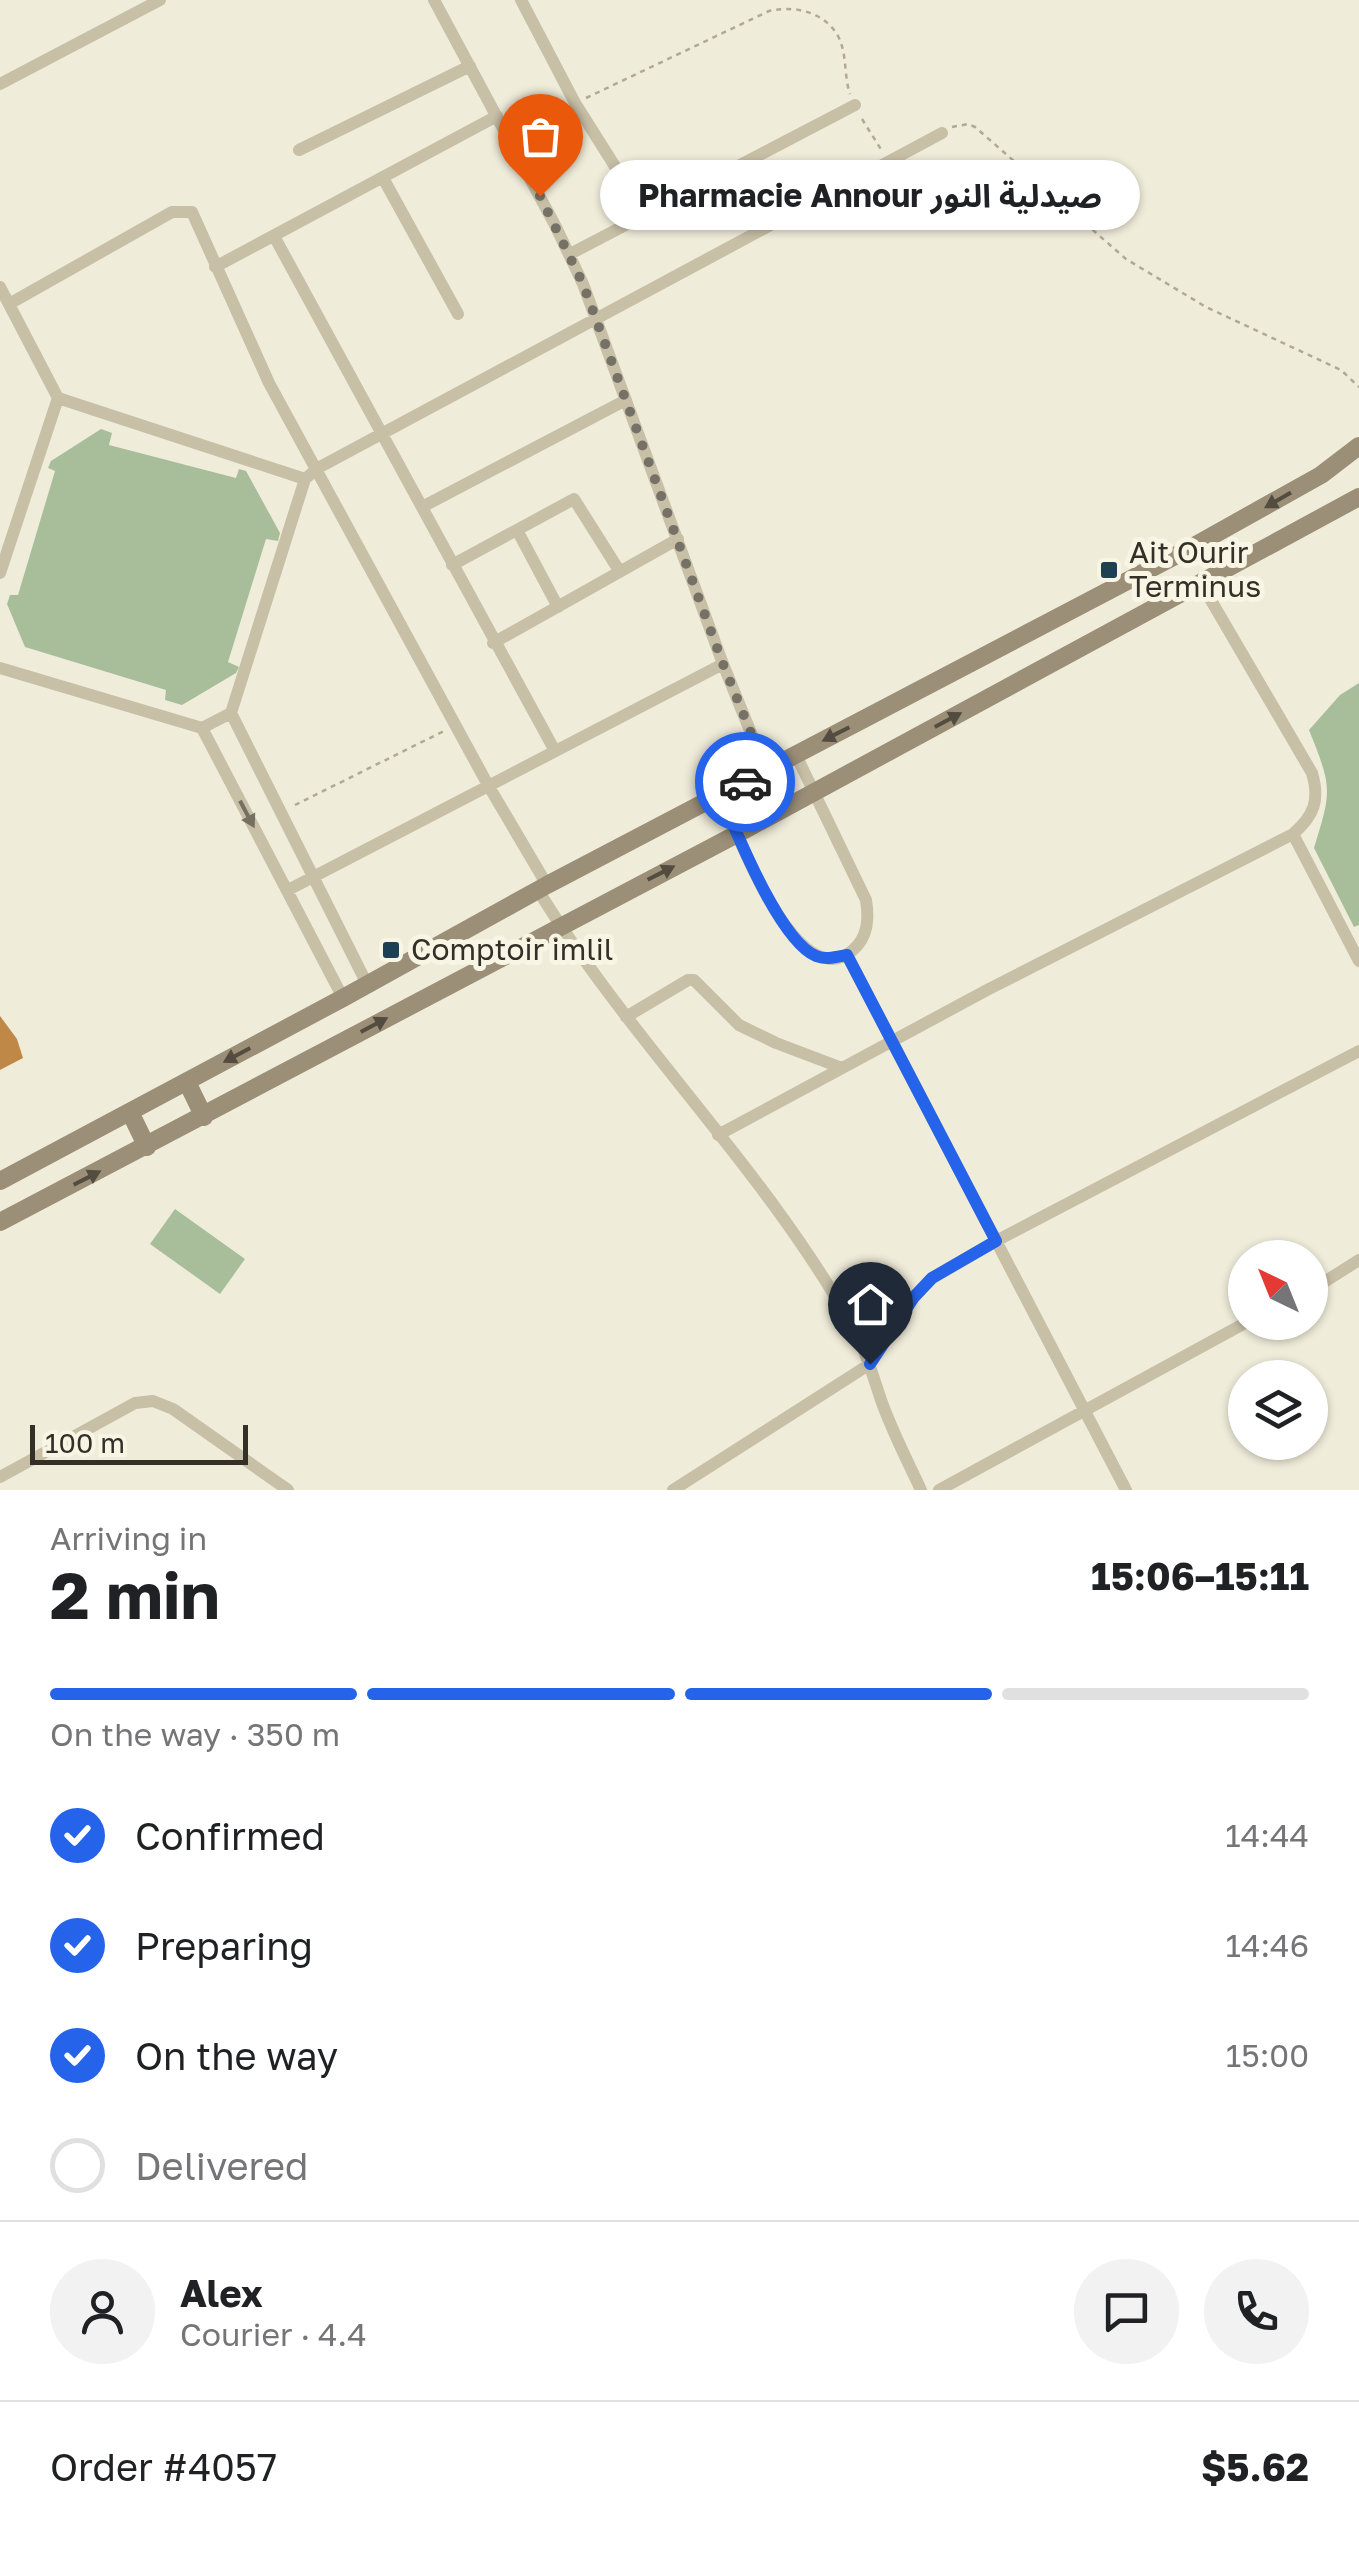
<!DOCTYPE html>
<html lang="en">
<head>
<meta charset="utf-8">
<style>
	:root { --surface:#fff; --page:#f2f2f2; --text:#202124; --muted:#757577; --line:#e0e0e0; --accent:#2563eb }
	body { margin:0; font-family:"Golos Text","Noto Sans Arabic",sans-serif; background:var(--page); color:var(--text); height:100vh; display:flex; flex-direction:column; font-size:38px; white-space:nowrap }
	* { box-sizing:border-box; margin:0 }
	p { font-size:32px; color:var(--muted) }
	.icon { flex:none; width:55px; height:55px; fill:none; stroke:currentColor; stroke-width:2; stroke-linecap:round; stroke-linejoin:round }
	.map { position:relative; height:1490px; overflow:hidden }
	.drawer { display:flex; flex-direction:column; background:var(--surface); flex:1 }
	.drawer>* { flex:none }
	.needle { width:65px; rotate:317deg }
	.tools { position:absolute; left:1228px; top:1240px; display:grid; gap:20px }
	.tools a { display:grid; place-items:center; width:100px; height:100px; border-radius:50%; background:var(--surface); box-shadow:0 2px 8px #0004; font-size:50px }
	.scale { position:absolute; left:30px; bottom:25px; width:218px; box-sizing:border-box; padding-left:10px; border:5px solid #342f27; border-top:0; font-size:28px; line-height:35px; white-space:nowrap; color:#342f27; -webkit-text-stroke:8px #f8f5e5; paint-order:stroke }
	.pin { position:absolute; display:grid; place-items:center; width:85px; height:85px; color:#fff; margin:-102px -42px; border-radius:50% 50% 50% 0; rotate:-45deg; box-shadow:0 0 10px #0007 }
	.pin .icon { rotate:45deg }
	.courier { position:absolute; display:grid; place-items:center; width:100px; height:100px; margin:-50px; border:8px solid #2563eb; border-radius:50%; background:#fff; color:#222; box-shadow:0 2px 12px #0007 }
	.bubble { position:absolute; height:70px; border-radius:35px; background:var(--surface); box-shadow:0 2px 8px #0004; font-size:32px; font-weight:700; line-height:70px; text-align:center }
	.head em { font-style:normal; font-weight:700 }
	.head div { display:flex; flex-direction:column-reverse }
	.head { display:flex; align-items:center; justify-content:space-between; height:170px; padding:0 50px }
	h1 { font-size:65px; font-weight:700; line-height:75px }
	.bar { display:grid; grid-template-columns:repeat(4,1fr); gap:15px 10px; align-content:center; height:120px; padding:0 50px }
	.bar i { height:12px; border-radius:8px; background:var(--line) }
	.bar .selected { background:var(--accent) }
	.bar p { grid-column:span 4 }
	.line { display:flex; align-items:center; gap:25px; padding:0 50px; border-top:2px solid var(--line) }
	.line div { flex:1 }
	.round { display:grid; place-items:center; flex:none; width:105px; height:105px; border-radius:52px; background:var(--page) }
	ol { padding:0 50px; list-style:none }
	li { display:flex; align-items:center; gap:30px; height:110px }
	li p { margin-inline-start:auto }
	li .icon { padding:10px; border-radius:50%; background:var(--accent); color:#fff; stroke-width:4 }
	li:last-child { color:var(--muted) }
	li i { width:55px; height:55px; border:5px solid var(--line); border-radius:50% }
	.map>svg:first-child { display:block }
	.green { fill:#a8be9a }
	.building { fill:#c08847 }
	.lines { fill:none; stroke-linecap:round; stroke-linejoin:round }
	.path { stroke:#b3a991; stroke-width:2.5; stroke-dasharray:5 5; stroke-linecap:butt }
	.minor { stroke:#c7bfa6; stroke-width:12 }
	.secondary { stroke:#9b8f78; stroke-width:18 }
	.oneway { fill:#534c3f }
	.oneway2 { fill:#767060 }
	.done { stroke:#767166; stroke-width:10; stroke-dasharray:0 18 }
	.route { stroke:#2563eb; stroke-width:12 }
	.poi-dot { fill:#1e4053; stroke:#f8f5e5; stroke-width:4 }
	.labels { text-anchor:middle; stroke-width:10; stroke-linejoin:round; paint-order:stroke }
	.poi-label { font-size:30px; fill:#342f27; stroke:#f8f5e5; text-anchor:start }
</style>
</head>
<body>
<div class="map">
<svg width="1359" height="1490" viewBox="0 0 1359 1490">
	<rect width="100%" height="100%" fill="#f0ecda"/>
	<!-- green -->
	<path class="green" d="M 101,429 L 112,433 L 109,445 L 236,478 L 239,469 L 246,471 L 280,533 L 278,541 L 266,539 L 228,662 L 239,667 L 236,673 L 182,705 L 165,700 L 166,690 L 25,647 L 7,604 L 10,595 L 18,595 L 55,471 L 48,468 L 51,461 Z
		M 1359,683 L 1359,925 L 1354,927 L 1314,848 C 1332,790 1332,787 1309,730 L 1340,695 Z
		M 175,1209 L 245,1259 L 220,1294 L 150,1244 Z"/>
	<!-- building -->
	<path class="building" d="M 0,1016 L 17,1039 L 23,1058 L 0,1070 Z"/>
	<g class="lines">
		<!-- path -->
		<path class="path" d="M 586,98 L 769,11 C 795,5 826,12 839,38 C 847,55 844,77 850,94
			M 862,119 L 882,151
			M 952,127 L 968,124 L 975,127 L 1126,259 L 1206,307 L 1341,370 L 1359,387
			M 519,132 L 561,111
			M 295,805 L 444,731"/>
		<!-- minor -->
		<path class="minor" d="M 434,0 L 555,225 L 583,284 L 723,664 L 766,770
			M 521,0 L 575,103 L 645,214
			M 0,84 L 160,0
			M 299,150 L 470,66
			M 383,178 L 458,314
			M 274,236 L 555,751
			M 570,254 L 855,105
			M 215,267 L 497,116
			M 0,287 L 58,398 L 0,573
			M 9,304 L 172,212 L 192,212 L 269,383 L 488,785 L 547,885
			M 58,398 L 305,479
			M 422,507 L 626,400
			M 517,530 L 558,607
			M 452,565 L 574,499 L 620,572
			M 493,643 L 678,539
			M 0,668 L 202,728 L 231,713 L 305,479 L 318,468 L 942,133
			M 231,713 L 367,984
			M 202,728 L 343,998
			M 721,796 C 736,831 797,999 853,950 C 868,937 869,919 866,900 L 796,755
			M 1293,834 L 1359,961
			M 288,890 L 723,664
			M 538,890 C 632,1044 767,1171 854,1329 C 866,1351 873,1376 881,1400 C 892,1431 907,1460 921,1490
			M 847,955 L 1126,1490
			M 626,1017 L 688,980 L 694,980 L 739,1025 L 776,1043 L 842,1068
			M 718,1135 L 987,990 L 1293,834 C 1314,816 1320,800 1312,773 L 1202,585
			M 1310,1291 L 1359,1260
			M 0,1477 L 135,1403 L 153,1401 L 173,1409 L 288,1490
			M 673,1490 L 870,1364 L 914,1297 L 932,1278 L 996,1241 L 1359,1051
			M 939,1490 L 1247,1322"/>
		<!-- secondary -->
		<path class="secondary" d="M 187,1082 L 204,1117
			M 130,1112 L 147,1147
			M 0,1181 L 343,998 L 547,885 L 1194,546 L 1321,475 L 1359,446
			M 0,1222 L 737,834 L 1359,497"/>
	</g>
	<!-- one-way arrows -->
	<defs><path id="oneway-solid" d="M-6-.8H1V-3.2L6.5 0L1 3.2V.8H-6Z" transform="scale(2.5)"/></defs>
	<g class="oneway">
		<use href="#oneway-solid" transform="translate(1278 500) rotate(150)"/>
		<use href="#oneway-solid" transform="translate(948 720) rotate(-28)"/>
		<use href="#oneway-solid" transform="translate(836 734) rotate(153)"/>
		<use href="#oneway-solid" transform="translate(661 873) rotate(-27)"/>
		<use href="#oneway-solid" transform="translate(374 1025) rotate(-28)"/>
		<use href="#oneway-solid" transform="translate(237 1055) rotate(152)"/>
		<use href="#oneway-solid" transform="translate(87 1178) rotate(-27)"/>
	</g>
	<use class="oneway2" href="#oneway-solid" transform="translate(247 814) rotate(62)"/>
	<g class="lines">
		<!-- done -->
		<path class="done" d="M 540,196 L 583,284 L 723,664 L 766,770 L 745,782"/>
		<!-- route -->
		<path class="route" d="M 745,782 L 721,796 C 737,834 780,941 816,956 C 826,960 836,957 847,955 L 996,1241 L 932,1278 L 914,1297 L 870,1364"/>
	</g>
	<!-- markers -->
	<g class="poi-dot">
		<rect x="1099" y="560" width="20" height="20" rx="5"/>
		<rect x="381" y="940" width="20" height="20" rx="5"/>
	</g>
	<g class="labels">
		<!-- poi labels -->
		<g class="poi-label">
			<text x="1129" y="563">Ait Ourir<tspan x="1129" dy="34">Terminus</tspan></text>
			<text x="411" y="960">Comptoir imlil</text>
		</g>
	</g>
</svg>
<div class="tools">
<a><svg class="needle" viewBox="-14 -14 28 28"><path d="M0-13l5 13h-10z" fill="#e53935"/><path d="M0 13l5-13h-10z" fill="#757577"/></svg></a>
<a><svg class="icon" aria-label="layers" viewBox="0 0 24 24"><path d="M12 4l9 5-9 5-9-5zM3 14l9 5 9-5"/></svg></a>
</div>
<div class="scale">100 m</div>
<div class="pin" style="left:540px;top:196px;background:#ea580c"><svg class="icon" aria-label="bag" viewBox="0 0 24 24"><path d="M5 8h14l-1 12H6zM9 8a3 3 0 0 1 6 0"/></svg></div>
<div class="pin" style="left:870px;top:1364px;background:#1f2937"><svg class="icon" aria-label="home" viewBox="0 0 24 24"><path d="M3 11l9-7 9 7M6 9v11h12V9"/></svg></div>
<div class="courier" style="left:745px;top:782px"><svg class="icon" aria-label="car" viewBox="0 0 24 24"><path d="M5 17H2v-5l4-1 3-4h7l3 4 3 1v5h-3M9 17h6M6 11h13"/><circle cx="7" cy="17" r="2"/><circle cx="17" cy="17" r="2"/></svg></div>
<div class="bubble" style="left:600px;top:160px;width:540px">Pharmacie Annour صيدلية النور</div>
</div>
<section class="drawer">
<div class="head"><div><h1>2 min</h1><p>Arriving in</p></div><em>15:06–15:11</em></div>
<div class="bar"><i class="selected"></i><i class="selected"></i><i class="selected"></i><i></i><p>On the way · 350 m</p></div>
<ol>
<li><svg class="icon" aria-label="check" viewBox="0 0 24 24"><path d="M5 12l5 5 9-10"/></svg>Confirmed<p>14:44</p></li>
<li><svg class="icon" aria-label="check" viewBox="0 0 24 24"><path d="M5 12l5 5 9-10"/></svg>Preparing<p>14:46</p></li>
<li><svg class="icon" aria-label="check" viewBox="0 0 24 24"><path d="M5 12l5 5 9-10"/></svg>On the way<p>15:00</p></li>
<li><i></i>Delivered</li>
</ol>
<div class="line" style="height:180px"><a class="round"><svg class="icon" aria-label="person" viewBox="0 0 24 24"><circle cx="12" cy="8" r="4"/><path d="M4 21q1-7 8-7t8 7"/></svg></a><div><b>Alex</b><p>Courier · 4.4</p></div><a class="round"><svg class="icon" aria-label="chat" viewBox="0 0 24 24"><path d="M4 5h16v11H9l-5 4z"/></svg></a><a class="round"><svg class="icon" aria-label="phone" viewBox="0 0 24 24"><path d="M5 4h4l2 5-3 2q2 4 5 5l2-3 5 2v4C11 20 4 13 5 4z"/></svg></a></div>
<div class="line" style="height:130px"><div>Order #4057</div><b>$5.62</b></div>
</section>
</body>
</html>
